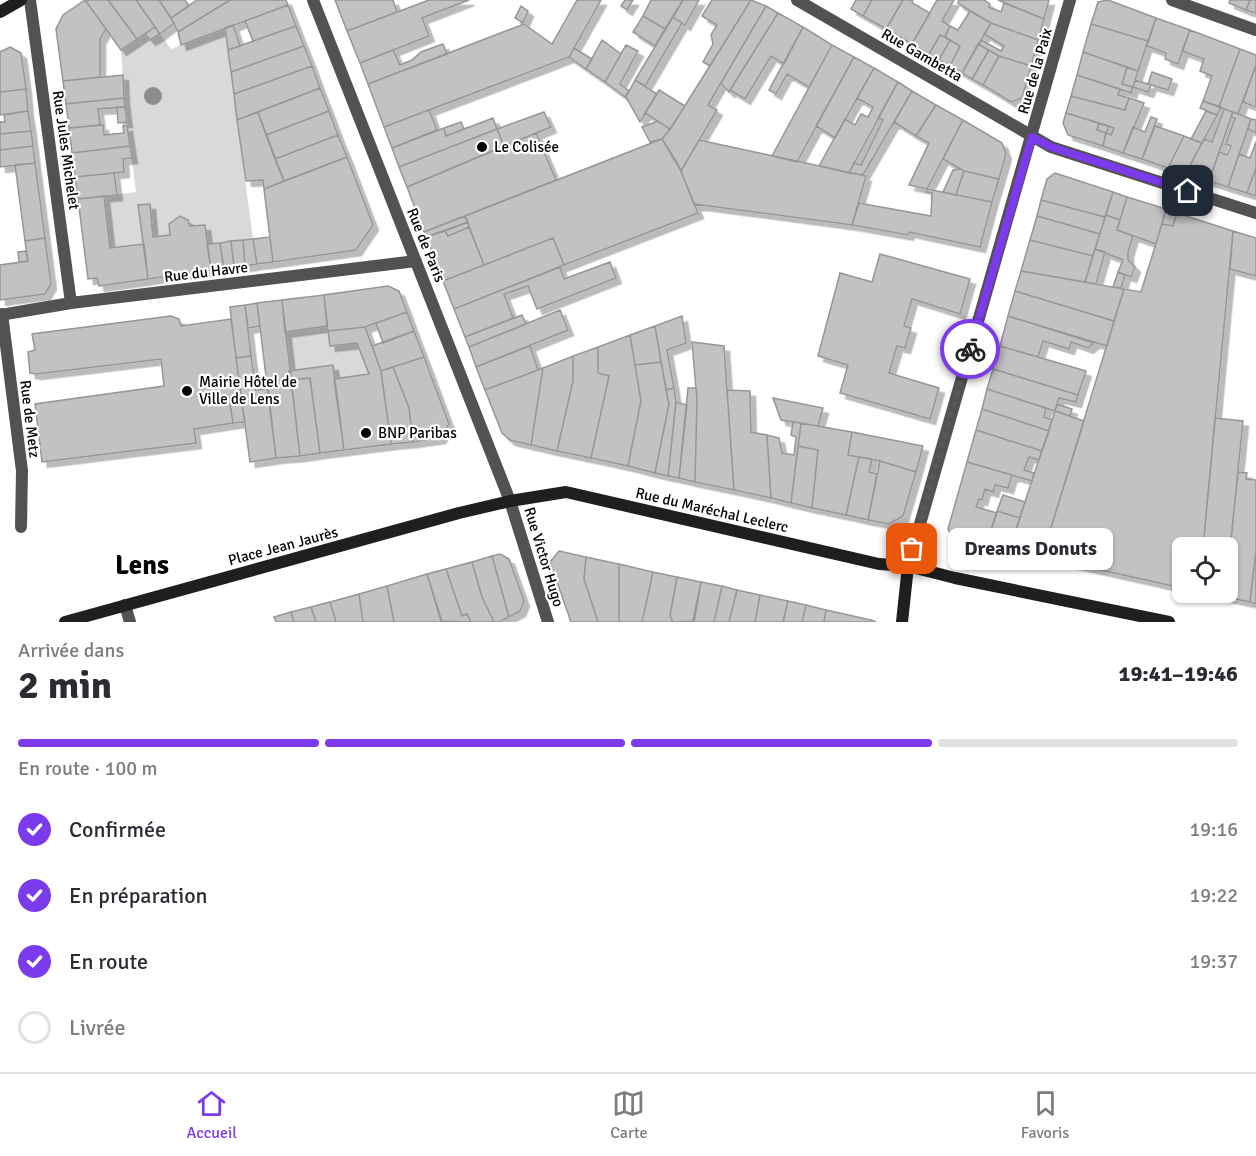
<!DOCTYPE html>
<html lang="fr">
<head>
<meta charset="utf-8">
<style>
	:root { --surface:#fff; --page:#f2f2f3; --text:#2b2b33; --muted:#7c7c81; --line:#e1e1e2; --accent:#7c3aed }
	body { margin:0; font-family:Signika,sans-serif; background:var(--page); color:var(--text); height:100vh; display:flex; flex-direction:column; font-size:22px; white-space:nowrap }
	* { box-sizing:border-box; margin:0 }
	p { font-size:20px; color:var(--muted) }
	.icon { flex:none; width:33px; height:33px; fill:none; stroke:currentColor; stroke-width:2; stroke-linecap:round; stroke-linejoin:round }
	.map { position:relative; height:622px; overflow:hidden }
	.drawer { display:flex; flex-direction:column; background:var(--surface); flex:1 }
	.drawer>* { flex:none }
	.controls { position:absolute; left:1172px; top:537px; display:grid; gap:12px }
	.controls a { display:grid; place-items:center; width:66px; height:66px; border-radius:9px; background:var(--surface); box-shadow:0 2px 4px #0004; font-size:30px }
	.pin { position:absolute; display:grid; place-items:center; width:51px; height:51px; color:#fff; margin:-26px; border-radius:12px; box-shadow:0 3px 9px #0006 }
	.courier { position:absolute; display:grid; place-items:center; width:60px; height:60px; margin:-30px; border:4px solid #7c3aed; border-radius:50%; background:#fff; color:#222; box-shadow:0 2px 8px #0007 }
	.bubble { position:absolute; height:42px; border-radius:9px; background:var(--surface); box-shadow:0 2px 4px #0004; font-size:20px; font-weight:700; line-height:42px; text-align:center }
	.headline em { font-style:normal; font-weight:700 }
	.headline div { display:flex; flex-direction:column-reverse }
	.headline { display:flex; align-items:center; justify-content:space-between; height:102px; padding:0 18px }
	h1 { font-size:39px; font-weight:700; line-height:45px }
	.bar { display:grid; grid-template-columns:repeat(4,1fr); gap:9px 6px; align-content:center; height:72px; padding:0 18px }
	.bar i { height:8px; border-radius:4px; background:var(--line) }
	.bar .selected { background:var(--accent) }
	.bar p { grid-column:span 4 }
	ol { padding:0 18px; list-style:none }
	li { display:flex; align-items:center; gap:18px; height:66px }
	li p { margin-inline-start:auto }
	li .icon { padding:6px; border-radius:50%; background:var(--accent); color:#fff; stroke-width:4 }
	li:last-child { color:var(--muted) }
	li i { width:33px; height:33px; border:3px solid var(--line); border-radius:50% }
	.menu { display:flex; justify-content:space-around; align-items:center; height:84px; border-top:2px solid var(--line); background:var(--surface); font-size:16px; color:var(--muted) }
	.menu a { display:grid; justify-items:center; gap:3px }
	.menu .selected { color:var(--accent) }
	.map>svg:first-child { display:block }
	.green { fill:#d9d9d9 }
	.building { fill:#c2c2c2; stroke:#969696; stroke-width:1.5; filter:url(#shadow) }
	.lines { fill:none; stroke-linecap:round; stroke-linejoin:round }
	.street { stroke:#525252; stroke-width:12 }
	.secondary { stroke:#1f1f1f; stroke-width:12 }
	.tree { fill:#8d8d8d }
	.done { stroke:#595959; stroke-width:6; stroke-dasharray:0 10.8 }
	.route { stroke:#7c3aed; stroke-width:8 }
	.poi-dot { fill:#000; stroke:#fff; stroke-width:2 }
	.labels { text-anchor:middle; stroke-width:4.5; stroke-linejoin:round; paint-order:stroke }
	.street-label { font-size:15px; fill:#000; stroke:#fff }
	.poi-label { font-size:15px; fill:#000; stroke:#fff; text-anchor:start }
	.town-label { font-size:27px; font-weight:bold; fill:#000; stroke:#fff }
</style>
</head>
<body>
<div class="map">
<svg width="1256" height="622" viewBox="0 0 1256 622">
	<defs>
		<filter id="shadow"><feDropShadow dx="5.5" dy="5.5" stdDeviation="0" flood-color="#0004"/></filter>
	</defs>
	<rect width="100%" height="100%" fill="#fff"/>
	<!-- green -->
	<path class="green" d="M 225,28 L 253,239 L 207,244 L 205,225 L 190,226 L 188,220 L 180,216 L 169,224 L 170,235 L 153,237 L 149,204 L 139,205 L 144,244 L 110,248 L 104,196 L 136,192 L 125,107 L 121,50 L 145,34 L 150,40 L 160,34 L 171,49 Z
		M 327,326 L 330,346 L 357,343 L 369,374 L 334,379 L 332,365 L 289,371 L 285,332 Z"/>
	<!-- building -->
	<path class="building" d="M 85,0 L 108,0 L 137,39 L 121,50 Z
		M 85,0 L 106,29 L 100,39 L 100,77 L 63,81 L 56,29 L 63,15 Z
		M 108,0 L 136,0 L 155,27 L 137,39 Z
		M 136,0 L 159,0 L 174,23 L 160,34 Z
		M 159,0 L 185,0 L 189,6 L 171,18 Z
		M 197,0 L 230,0 L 178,32 L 171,18 Z
		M 230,0 L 286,0 L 288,5 L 181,45 L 178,32 Z
		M 335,0 L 393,0 L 397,12 L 347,31 Z
		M 429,0 L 469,0 L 422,18 L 429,36 L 360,63 L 347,31 Z
		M 577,0 L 601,0 L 569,57 L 384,127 L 368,84 L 524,24 L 552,44 Z
		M 625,0 L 633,0 L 627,10 L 621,6 Z
		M 651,0 L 683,0 L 665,29 L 643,16 Z
		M 683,0 L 699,0 L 685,25 L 673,17 Z
		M 712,0 L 751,0 L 710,66 L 703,62 L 713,44 L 711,35 L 717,25 L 702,16 Z
		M 751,0 L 766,6 L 708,105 L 717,110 L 681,171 L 662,139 L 671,128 Z
		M 856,0 L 872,0 L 863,16 L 851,9 Z
		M 872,0 L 903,0 L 886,29 L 863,16 Z
		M 903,0 L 913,0 L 912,3 L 930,13 L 912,44 L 886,29 Z
		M 937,0 L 954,0 L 942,21 L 950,26 L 945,37 L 940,35 L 929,54 L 912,44 Z
		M 959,0 L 984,0 L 990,4 L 989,7 L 1001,12 L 1004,3 L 1044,19 L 1038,40 L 991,23 L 962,6 L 958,3 Z
		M 998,0 L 1049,0 L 1044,19 Z
		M 1108,0 L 1156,18 L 1148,41 L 1091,24 L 1098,2 Z
		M 1230,0 L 1250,0 L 1246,10 L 1229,3 Z
		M 1250,0 L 1256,0 L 1256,13 L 1246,10 Z
		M 288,5 L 296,26 L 253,41 L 245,21 Z
		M 521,6 L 528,11 L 523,23 L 515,18 Z
		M 766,6 L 778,13 L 729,92 L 721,83 Z
		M 970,11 L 991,23 L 962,73 L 950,66 L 960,46 L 945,37 L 950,26 L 958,30 Z
		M 778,13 L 803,27 L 784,64 L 771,56 L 745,99 L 730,90 Z
		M 643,16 L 665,29 L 655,46 L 633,32 Z
		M 673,17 L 682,23 L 645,86 L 635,80 Z
		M 1156,18 L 1190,30 L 1178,64 L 1165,59 L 1166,53 L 1147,46 Z
		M 991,23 L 1038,40 L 1031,66 L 999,56 L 978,44 L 981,40 L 1001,51 L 1004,46 L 984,34 Z
		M 1091,24 L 1148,41 L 1138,71 L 1083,52 Z
		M 233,25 L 240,46 L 228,50 L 225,28 Z
		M 296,26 L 304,46 L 231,72 L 228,50 Z
		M 155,27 L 160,34 L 150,40 L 145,34 Z
		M 803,27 L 832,45 L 809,87 L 787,74 L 776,94 L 769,90 Z
		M 1190,30 L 1240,49 L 1219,107 L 1203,101 L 1212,76 L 1200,71 L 1204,59 L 1182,51 Z
		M 940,35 L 950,40 L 939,60 L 929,54 Z
		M 602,40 L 621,54 L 605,82 L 586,69 Z
		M 950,40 L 960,46 L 950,66 L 939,60 Z
		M 443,44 L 447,54 L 368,84 L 360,63 L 393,50 L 400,65 L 412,60 L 421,52 Z
		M 978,44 L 989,50 L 972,79 L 962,73 Z
		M 626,45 L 638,51 L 620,84 L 629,91 L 625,97 L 605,82 Z
		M 832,45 L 854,57 L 797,162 L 772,156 Z
		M 304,46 L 312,66 L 234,94 L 231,72 Z
		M 10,47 L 21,53 L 26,89 L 0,92 L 0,52 Z
		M 574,48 L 592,59 L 586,69 L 569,57 Z
		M 1240,49 L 1256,55 L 1256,65 L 1238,114 L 1219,107 Z
		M 989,50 L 999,56 L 983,85 L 972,79 Z
		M 1083,52 L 1127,67 L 1122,84 L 1133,87 L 1131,93 L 1077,75 Z
		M 999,56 L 1031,66 L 1022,98 L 1011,102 L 983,85 Z
		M 854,57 L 874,68 L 835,138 L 816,126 Z
		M 1256,65 L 1256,107 L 1243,102 Z
		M 312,66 L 320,88 L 237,120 L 234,94 Z
		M 1127,67 L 1138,71 L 1133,87 L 1122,84 Z
		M 874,68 L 898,82 L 849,173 L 819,166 L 845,119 L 855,125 L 861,114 L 868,117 L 873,107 L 857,98 Z
		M 1152,72 L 1172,79 L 1168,90 L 1148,84 Z
		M 123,75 L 124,98 L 66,104 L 63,81 Z
		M 1077,75 L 1120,89 L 1118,95 L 1129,98 L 1125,110 L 1071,96 Z
		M 635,80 L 657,94 L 640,122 L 626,97 Z
		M 1135,80 L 1151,85 L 1148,92 L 1133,87 Z
		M 898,82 L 912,91 L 863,175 L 849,173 L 854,163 L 861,165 L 883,120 L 878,118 Z
		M 320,88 L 329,111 L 266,135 L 258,112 Z
		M 26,89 L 28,111 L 0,115 L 0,92 Z
		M 659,90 L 685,106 L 670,129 L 645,113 Z
		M 912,91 L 936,105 L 916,136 L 894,122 Z
		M 1071,96 L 1125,110 L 1129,98 L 1144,103 L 1123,153 L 1103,146 L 1106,133 L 1111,135 L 1114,128 L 1066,113 Z
		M 124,98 L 125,107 L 98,109 L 100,125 L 69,128 L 66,104 Z
		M 1203,101 L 1221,107 L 1217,115 L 1200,108 Z
		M 936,105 L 963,120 L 927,189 L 909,185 L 929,143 L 916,136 Z
		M 117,107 L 125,107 L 127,122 L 118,123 Z
		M 1224,109 L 1233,112 L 1209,181 L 1186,173 L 1204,139 L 1212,142 Z
		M 429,110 L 437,130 L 392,148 L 384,127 Z
		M 28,111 L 31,131 L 0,134 L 0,122 L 5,122 L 4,115 Z
		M 329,111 L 338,135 L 275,159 L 266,135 Z
		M 1206,111 L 1217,115 L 1202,143 L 1191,139 Z
		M 258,112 L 284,181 L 264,189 L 263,180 L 246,181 L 237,120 Z
		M 544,112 L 551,127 L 504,146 L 497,129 Z
		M 1233,112 L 1251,119 L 1228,187 L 1209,181 L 1219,152 L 1227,155 L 1231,146 L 1226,144 L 1235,118 L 1231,117 Z
		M 1066,113 L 1099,123 L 1097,130 L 1106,133 L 1103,146 L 1068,135 L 1063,123 Z
		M 1151,117 L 1157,119 L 1142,159 L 1123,153 L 1133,127 L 1145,132 Z
		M 493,118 L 497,129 L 399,167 L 392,148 L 444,128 L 446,136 Z
		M 1251,119 L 1256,120 L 1256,133 L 1248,129 Z
		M 963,120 L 1002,143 L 1006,154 L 999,179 L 964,171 L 943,159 Z
		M 658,121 L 670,129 L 662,139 L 650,142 L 642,127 Z
		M 461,122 L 464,129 L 446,136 L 444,128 Z
		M 1099,123 L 1109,126 L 1106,133 L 1097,130 Z
		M 103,125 L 104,135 L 124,133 L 123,126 L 127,126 L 130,146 L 72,153 L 69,128 Z
		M 1155,126 L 1184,136 L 1168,168 L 1142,159 Z
		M 497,129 L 504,146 L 407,187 L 399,167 Z
		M 31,131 L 33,146 L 0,150 L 0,134 Z
		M 536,133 L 556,180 L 424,232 L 407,187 Z
		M 338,135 L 347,157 L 284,181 L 275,159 Z
		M 1184,136 L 1202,143 L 1186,173 L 1168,168 Z
		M 662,139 L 678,164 L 698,213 L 564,265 L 553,238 L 484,265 L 465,216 Z
		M 699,140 L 866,176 L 852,225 L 694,204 L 681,171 Z
		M 1256,142 L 1256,168 L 1247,193 L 1228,187 L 1239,154 L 1250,158 Z
		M 33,146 L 35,163 L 0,167 L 0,150 Z
		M 130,146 L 132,158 L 123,159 L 124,172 L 75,177 L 72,153 Z
		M 347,157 L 373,225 L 356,250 L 273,262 L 264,189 Z
		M 35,163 L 45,238 L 25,241 L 15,165 Z
		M 1256,168 L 1256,196 L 1247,193 Z
		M 961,169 L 964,171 L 956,195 L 943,192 L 953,170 Z
		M 964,171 L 999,179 L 992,202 L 956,195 Z
		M 114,173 L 117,195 L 78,199 L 75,177 Z
		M 1055,173 L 1113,192 L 1105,217 L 1041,200 L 1047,179 Z
		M 927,189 L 992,202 L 980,247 L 909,232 L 908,235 L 852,225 L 859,203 L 931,216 L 932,193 L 926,192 Z
		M 1113,192 L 1127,197 L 1120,220 L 1106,215 Z
		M 104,196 L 110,248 L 144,244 L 148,279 L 99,286 L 97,278 L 88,279 L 78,199 Z
		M 1127,197 L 1166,209 L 1156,244 L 1117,230 Z
		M 1041,200 L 1105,217 L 1100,234 L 1037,216 Z
		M 150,204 L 153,237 L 170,235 L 169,224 L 180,216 L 188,220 L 190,226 L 205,225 L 211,270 L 148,279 L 138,205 Z
		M 1166,209 L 1177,213 L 1173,226 L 1162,224 Z
		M 1177,213 L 1233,231 L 1203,548 L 1182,548 L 1182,588 L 1042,557 L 1124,289 L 1141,292 L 1162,224 L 1173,226 Z
		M 1106,215 L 1120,220 L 1117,230 L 1133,236 L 1128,252 L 1128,260 L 1135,267 L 1131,277 L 1118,272 L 1123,260 L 1095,249 Z
		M 465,216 L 468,222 L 426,237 L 424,232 Z
		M 1037,216 L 1100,234 L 1093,256 L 1030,240 Z
		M 468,222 L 469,227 L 448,236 L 445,231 Z
		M 469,227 L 484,265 L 443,281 L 426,237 L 445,231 L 448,236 Z
		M 1233,231 L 1256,238 L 1256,276 L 1230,269 Z
		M 270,237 L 273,262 L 257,264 L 253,239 Z
		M 45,238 L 51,284 L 45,294 L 0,300 L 0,265 L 28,261 L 25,241 Z
		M 553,238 L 564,265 L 454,309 L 443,281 Z
		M 253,239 L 257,264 L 245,266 L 243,240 Z
		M 243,240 L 245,266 L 234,267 L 231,241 Z
		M 1030,240 L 1093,256 L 1085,282 L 1021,271 Z
		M 231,241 L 234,267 L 224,269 L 220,243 Z
		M 220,243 L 224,269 L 211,270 L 207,244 Z
		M 1095,249 L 1105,252 L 1096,284 L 1085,282 Z
		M 26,251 L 28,261 L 19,262 L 18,252 Z
		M 880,254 L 970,279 L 960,314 L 912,299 L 904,326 L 911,328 L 905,348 L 897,346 L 889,373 L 939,388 L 930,419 L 840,393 L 848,365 L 818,356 L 840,273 L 872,282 Z
		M 610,262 L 616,278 L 537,309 L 528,286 L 504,294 L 513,318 L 465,337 L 454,309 L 560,267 L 564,279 Z
		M 1021,271 L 1124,289 L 1114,321 L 1015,291 Z
		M 1118,272 L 1125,275 L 1121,288 L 1113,287 Z
		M 388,286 L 399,291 L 407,312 L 365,327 L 328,331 L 324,295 Z
		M 1015,291 L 1114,321 L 1107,346 L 1008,316 Z
		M 324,295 L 327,326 L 285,332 L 282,300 Z
		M 282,300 L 300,456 L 276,458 L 257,303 Z
		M 257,303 L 260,326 L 248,328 L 245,305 Z
		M 245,305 L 251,356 L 236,358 L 230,307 Z
		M 560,310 L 568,330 L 476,367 L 469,347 Z
		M 407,312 L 414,331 L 383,343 L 376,323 Z
		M 522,315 L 526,324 L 469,347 L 465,337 Z
		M 171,316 L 179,319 L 181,326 L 231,319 L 241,395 L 229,397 L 233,423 L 194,429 L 196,443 L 42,462 L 35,404 L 164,386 L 161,359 L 36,374 L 30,373 L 28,352 L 35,350 L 32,334 Z
		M 682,316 L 686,343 L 667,350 L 674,388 L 666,390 L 655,326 Z
		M 1008,316 L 1094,343 L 1088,348 L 1071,342 L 1069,349 L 1043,341 L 1038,357 L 1000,346 Z
		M 655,326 L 661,362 L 635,365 L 630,335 Z
		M 365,327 L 381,371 L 391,444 L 344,450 L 334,379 L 369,374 L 357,343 L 330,346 L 328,331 Z
		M 414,331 L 424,357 L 381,371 L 372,346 Z
		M 630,335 L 641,401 L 628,466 L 591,458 L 609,376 L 598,373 L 598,347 Z
		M 692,342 L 724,346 L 734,490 L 695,482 L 697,400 Z
		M 530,346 L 538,370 L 485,390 L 476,367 Z
		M 1000,346 L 1086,371 L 1078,395 L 993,369 Z
		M 598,347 L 598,373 L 609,376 L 591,458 L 557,451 L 573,381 L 573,356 Z
		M 251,356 L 256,390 L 268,389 L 276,458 L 250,462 L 236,358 Z
		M 573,356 L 573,381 L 557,451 L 531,445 L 543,368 Z
		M 424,357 L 449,424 L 440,438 L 413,442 L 409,408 L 393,367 Z
		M 661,362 L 669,404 L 655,473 L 628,466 L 641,401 L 635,365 Z
		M 333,365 L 344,450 L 320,453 L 310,378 L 291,380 L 289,371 Z
		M 393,367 L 409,408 L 413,442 L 391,444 L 381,371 Z
		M 543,368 L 531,445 L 510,440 L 502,433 L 485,390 Z
		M 993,369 L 1078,395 L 1076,402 L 1059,398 L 1055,411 L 987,389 Z
		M 310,378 L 320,453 L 300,456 L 291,380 Z
		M 674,388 L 676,402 L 668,476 L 655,473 L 669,404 L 666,390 Z
		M 688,388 L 696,388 L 697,400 L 695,482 L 679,478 Z
		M 987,389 L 1046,408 L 1044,417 L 1052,420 L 1049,431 L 982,409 Z
		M 727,390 L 750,391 L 751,432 L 767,435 L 771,498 L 734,490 Z
		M 241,395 L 245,422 L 233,423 L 229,397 Z
		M 773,398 L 823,408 L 818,426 L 781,420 Z
		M 676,402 L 687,405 L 679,478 L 668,476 Z
		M 1057,404 L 1072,409 L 1070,416 L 1055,411 Z
		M 982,409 L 1049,431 L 1042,451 L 976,430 Z
		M 1055,411 L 1084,421 L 1042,557 L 1009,550 Z
		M 1215,418 L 1243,421 L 1227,580 L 1227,548 L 1203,548 Z
		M 793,422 L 801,423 L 791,503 L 771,498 L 767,435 L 779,438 L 782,453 L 794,455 L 796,437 L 791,435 Z
		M 801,423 L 852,432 L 848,455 L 859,457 L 846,515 L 812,508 L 818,450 L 798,446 Z
		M 976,430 L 1042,451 L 1039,460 L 1029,457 L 1024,470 L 1034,473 L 1032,481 L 967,462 Z
		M 852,432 L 923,446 L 916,472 L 880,461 L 848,455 Z
		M 798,446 L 818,450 L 812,508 L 791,503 Z
		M 859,457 L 872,459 L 869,472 L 877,474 L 868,520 L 846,515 Z
		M 880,461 L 916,472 L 903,516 L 889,524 L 868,520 Z
		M 967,462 L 1012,475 L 1008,488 L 995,485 L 993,492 L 985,489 L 982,500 L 979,499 L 976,507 L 997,513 L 986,545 L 953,538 L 948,529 Z
		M 1238,472 L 1247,473 L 1246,479 L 1256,480 L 1256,550 L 1250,602 L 1225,597 Z
		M 1003,495 L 1025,502 L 1020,518 L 997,511 Z
		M 997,511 L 1020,518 L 1009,550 L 986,545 Z
		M 1256,550 L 1256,604 L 1250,602 Z
		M 559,551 L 586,557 L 584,579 L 598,622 L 571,622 L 550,562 Z
		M 500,554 L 509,559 L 524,601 L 520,611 L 509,617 L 492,556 Z
		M 492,556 L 509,617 L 499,622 L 494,622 L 482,597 L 472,562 Z
		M 586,557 L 619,564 L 619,622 L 598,622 L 584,579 Z
		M 472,562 L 482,597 L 494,622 L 471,622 L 467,614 L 462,616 L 446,569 Z
		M 619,564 L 653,572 L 642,622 L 619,622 Z
		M 446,569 L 462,616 L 467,614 L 471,622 L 441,621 L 427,574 Z
		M 653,572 L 677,577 L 670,616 L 673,622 L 642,622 Z
		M 427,574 L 442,622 L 394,622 L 387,586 Z
		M 677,577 L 701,582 L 693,621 L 673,622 L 670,616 Z
		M 701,582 L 722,586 L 714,622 L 694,622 Z
		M 387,586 L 394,622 L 363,622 L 359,594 Z
		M 722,586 L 737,590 L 729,622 L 714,622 Z
		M 737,590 L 760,595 L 755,622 L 729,622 Z
		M 359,594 L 363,622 L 336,622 L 330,602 Z
		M 760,595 L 788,601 L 783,622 L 755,622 Z
		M 788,601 L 806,605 L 802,622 L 783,622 Z
		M 330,602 L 336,622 L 316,622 L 311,607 Z
		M 806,605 L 826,610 L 824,622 L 802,622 Z
		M 311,607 L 316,622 L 294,622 L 291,612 Z
		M 826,610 L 871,620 L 876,622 L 824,622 Z
		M 291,612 L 294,622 L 276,622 L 274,617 Z"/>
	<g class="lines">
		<!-- street -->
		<path class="street" d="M 30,0 L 71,303
			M 313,0 L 510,501 L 548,622
			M 797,0 L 1051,147 L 1256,213
			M 1172,0 L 1256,30
			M 2,314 L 22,471 L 21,527
			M 0,315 L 71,303 L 416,261
			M 908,566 L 1070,0
			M 125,605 L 130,622"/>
		<!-- secondary -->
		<path class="secondary" d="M 0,12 L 21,0
			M 65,622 L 459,513 L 510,501 L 566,492 L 879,564 L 908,566 L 955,578 L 1169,622
			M 902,622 L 908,566"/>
	</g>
	<!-- trees -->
	<circle class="tree" cx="153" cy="96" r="9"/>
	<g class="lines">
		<!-- done -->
		<path class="done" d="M 912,549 L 970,349"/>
		<!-- route -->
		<path class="route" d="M 970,349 L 1032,137 L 1051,147 L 1188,191"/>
	</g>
	<!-- markers -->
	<g class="poi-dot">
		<circle cx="482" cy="147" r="6"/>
		<circle cx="187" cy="391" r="6"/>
		<circle cx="366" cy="433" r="6"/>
	</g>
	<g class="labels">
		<!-- street labels -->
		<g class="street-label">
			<text transform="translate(922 55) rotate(30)" y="5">Rue Gambetta</text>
			<text transform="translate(1035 71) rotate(-74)" y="5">Rue de la Paix</text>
			<text transform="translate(66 150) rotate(82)" y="5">Rue Jules Michelet</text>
			<text transform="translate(426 245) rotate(68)" y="5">Rue de Paris</text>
			<text transform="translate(206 272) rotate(-7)" y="5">Rue du Havre</text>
			<text transform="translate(30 419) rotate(83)" y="5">Rue de Metz</text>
			<text transform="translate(712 510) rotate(13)" y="5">Rue du Maréchal Leclerc</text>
			<text transform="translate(283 546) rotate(-15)" y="5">Place Jean Jaurès</text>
			<text transform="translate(544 557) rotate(73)" y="5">Rue Victor Hugo</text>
		</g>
		<!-- poi labels -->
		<g class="poi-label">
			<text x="494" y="152">Le Colisée</text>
			<text x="199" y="387">Mairie Hôtel de<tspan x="199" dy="17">Ville de Lens</tspan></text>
			<text x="378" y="438">BNP Paribas</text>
		</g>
		<!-- town labels -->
		<g class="town-label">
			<text x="142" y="574">Lens</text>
		</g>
	</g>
</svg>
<div class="controls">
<a><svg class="icon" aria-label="locate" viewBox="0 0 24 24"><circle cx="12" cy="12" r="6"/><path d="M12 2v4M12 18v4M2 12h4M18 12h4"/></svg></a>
</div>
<div class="pin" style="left:912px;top:549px;background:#ea580c"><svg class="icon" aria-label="bag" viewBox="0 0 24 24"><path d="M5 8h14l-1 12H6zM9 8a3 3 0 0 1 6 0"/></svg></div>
<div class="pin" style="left:1188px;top:191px;background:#1f2937"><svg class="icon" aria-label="home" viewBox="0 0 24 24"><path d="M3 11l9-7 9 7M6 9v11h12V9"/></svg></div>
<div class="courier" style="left:970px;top:349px"><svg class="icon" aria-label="bike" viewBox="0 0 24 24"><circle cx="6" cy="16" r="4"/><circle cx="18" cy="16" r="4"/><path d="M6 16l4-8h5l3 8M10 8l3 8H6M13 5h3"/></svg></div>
<div class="bubble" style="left:948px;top:528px;width:165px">Dreams Donuts</div>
</div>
<section class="drawer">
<div class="headline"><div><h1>2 min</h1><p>Arrivée dans</p></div><em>19:41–19:46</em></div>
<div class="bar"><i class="selected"></i><i class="selected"></i><i class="selected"></i><i></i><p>En route · 100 m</p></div>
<ol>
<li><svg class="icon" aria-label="check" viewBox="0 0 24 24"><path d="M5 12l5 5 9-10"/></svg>Confirmée<p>19:16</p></li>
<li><svg class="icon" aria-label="check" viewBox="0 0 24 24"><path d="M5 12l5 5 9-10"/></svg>En préparation<p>19:22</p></li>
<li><svg class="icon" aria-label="check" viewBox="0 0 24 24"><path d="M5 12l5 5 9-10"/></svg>En route<p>19:37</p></li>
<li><i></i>Livrée</li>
</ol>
</section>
<nav class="menu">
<a class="selected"><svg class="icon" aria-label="home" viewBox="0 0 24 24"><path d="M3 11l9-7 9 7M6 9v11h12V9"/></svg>Accueil</a>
<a><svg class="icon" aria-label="map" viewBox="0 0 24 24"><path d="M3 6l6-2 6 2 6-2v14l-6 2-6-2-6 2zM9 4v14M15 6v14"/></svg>Carte</a>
<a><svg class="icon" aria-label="saved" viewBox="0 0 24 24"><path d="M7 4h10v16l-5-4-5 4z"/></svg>Favoris</a>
</nav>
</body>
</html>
